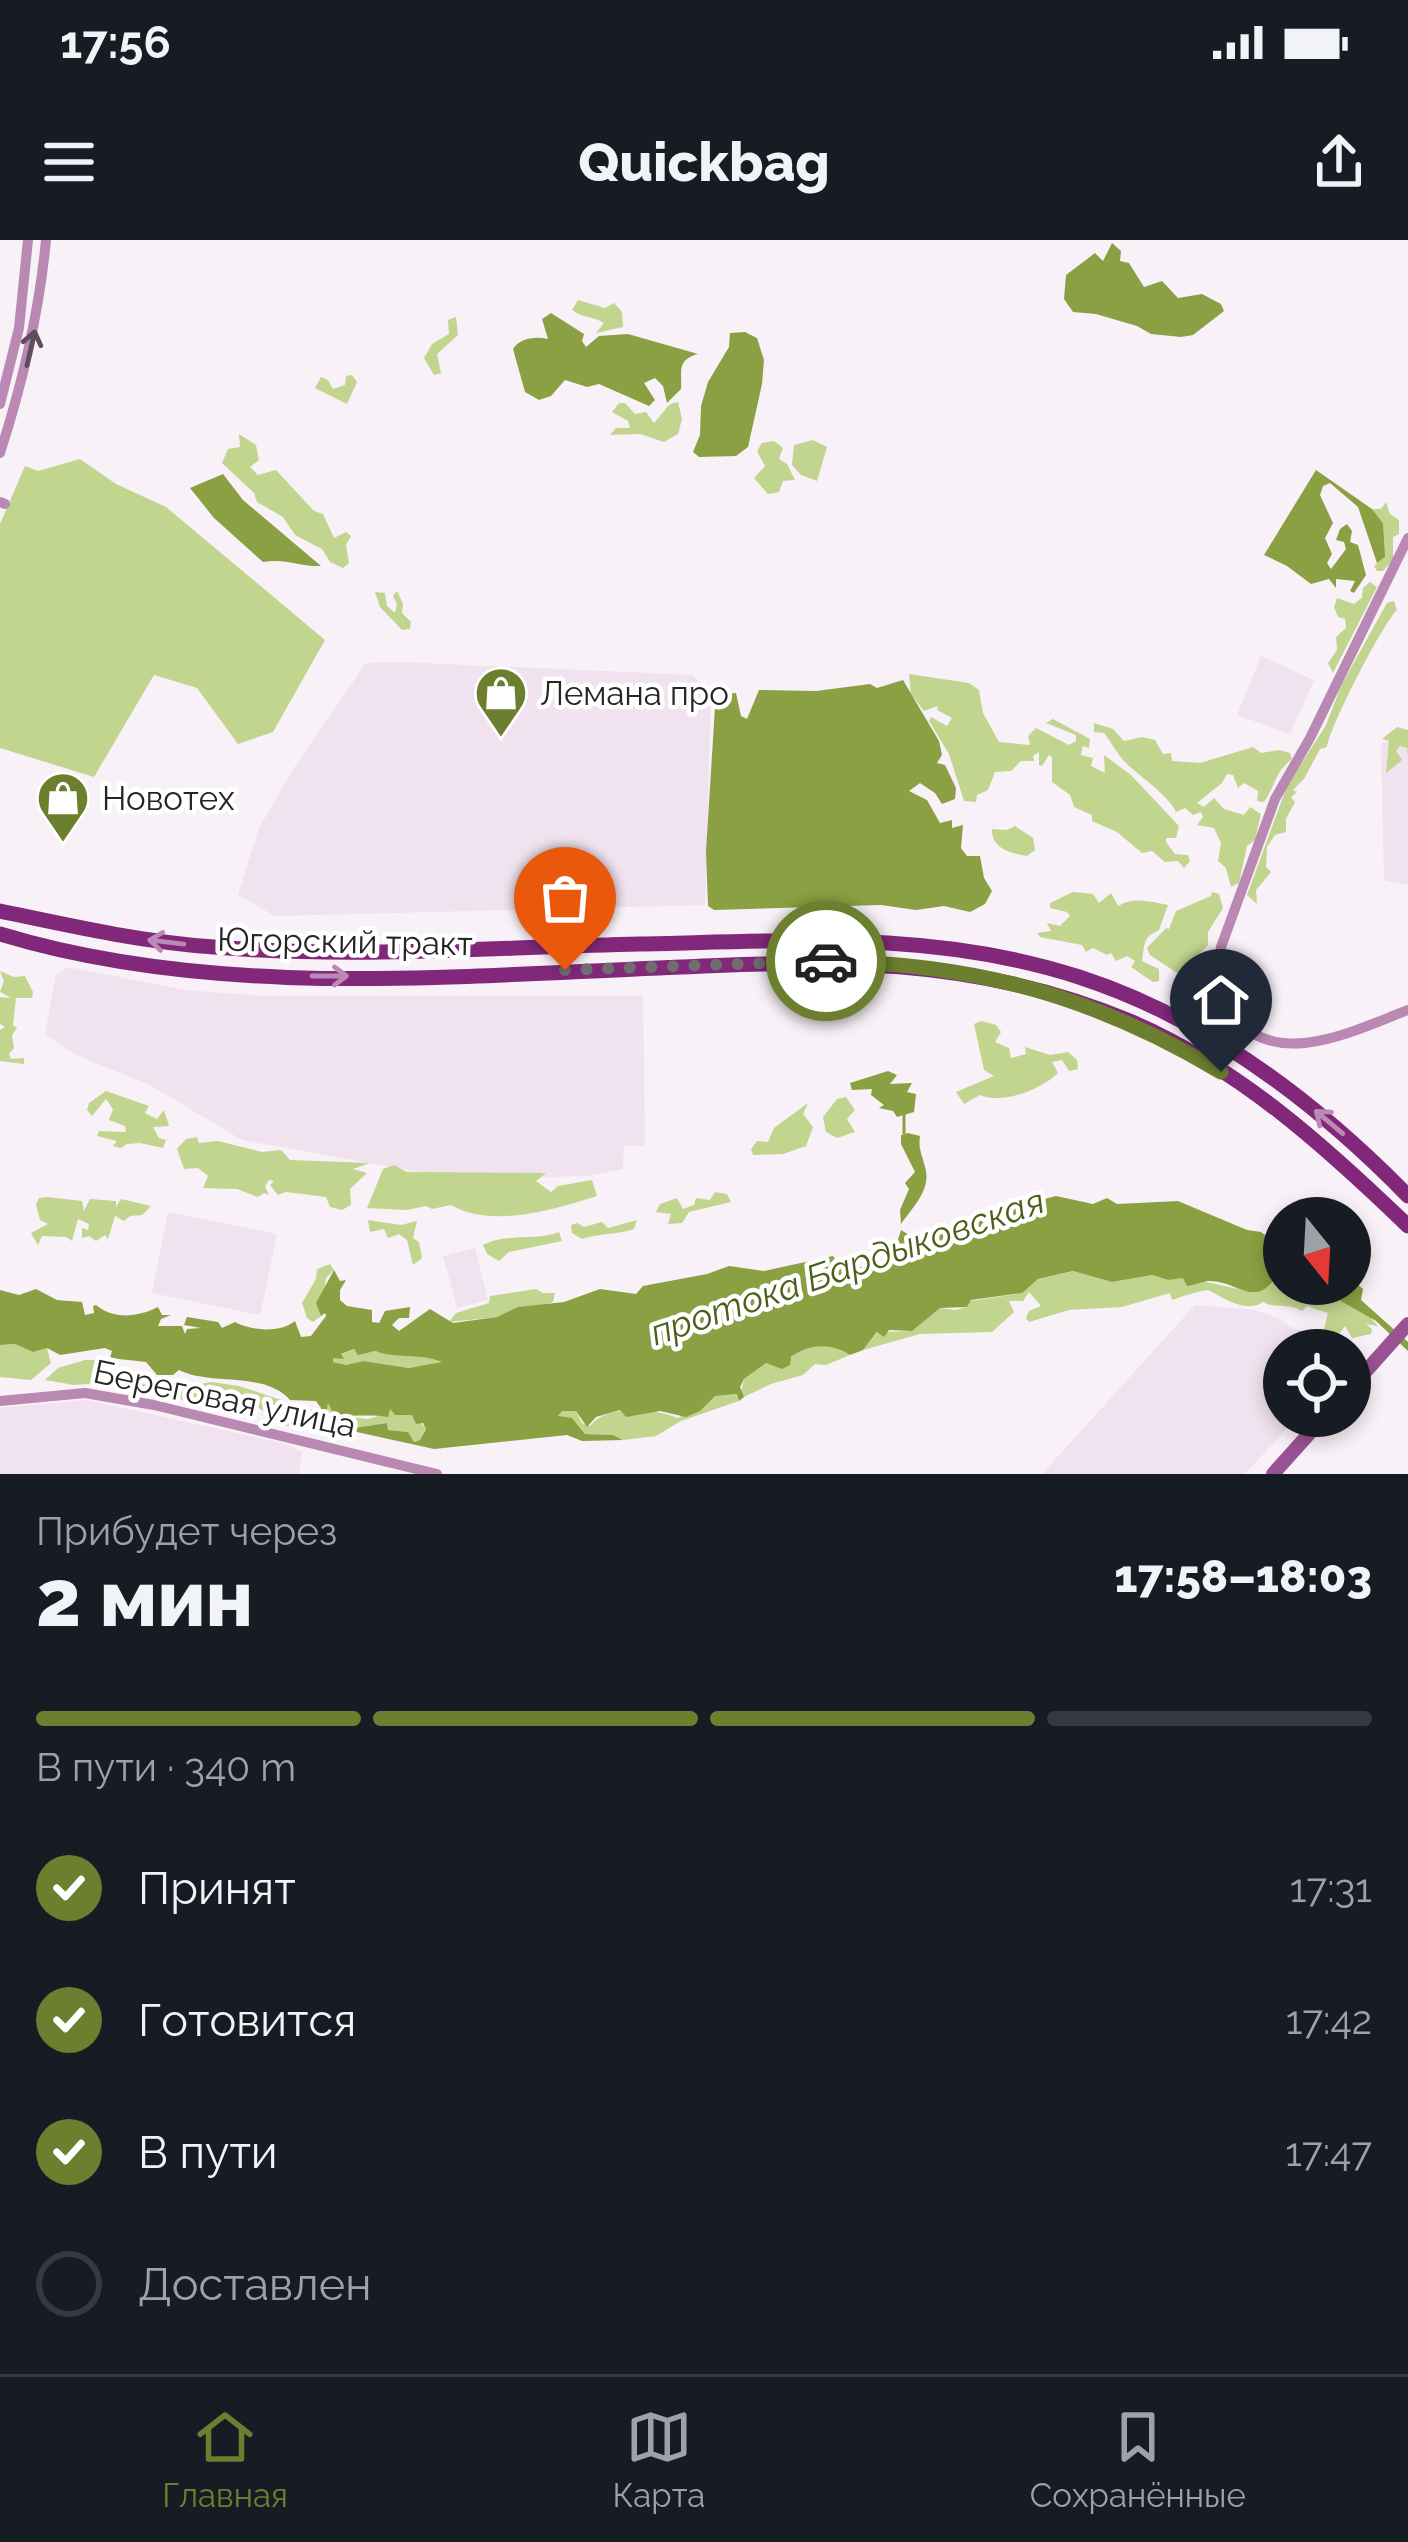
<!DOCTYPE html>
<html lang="ru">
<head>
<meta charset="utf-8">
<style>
	:root { --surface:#171b24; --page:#20242c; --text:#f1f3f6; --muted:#9ea1a6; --line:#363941; --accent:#6c7f2e }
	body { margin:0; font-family:Raleway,sans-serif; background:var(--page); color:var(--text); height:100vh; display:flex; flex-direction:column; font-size:45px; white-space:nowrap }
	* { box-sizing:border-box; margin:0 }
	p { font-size:39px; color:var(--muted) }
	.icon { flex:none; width:66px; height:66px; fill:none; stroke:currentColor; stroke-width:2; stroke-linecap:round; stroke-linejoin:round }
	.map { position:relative; height:1234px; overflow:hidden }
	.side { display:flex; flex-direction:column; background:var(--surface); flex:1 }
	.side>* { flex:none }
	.needle { width:78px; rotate:162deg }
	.fabs { position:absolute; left:1263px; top:957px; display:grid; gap:24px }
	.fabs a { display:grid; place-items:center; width:108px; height:108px; border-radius:50%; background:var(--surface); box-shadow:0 6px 18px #0003; font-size:60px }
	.pin { position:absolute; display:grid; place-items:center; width:102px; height:102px; color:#fff; margin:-123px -51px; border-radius:50% 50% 50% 0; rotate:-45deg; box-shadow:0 0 12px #0007 }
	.pin .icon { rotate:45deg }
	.courier { position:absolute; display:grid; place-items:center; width:120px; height:120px; margin:-60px; border:9px solid #6c7f2e; border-radius:50%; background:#fff; color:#222; box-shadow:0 3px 15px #0007 }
	.headline em { font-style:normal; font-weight:800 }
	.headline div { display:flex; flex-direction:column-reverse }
	.headline { display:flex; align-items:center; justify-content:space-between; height:204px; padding:0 36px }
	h1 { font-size:78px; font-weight:800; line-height:90px }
	.bar { display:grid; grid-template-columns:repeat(4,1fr); gap:18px 12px; align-content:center; height:144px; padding:0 36px }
	.bar i { height:15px; border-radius:9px; background:var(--line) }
	.bar .current { background:var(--accent) }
	.bar p { grid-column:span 4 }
	ol { padding:0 36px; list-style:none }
	li { display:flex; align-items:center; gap:36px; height:132px }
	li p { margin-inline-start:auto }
	li .icon { padding:12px; border-radius:50%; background:var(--accent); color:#fff; stroke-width:4 }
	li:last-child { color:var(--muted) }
	li i { width:66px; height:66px; border:6px solid var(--line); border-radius:50% }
	.status { display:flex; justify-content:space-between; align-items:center; height:84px; padding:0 60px; background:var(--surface); direction:ltr }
	.status svg { height:33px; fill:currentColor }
	header { display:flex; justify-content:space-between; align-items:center; height:156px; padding:0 36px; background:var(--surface); font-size:54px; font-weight:800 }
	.dock { display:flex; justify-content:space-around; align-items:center; height:168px; border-top:3px solid var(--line); background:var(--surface); font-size:33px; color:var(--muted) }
	.dock a { display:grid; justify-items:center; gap:6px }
	.dock .current { color:var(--accent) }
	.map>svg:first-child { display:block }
	.built { fill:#f0e2ee }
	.green { fill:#c2d58f }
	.water { fill:#8ba042; fill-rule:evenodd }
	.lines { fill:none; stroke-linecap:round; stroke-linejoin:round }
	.stream { stroke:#8ba042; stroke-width:3 }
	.street { stroke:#b988b3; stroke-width:10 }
	.secondary { stroke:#995392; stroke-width:14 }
	.primary { stroke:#81287a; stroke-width:15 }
	.oneway { stroke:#614c5e }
	.oneway2 { stroke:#ba89b6 }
	.done { stroke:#706c6f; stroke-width:12; stroke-dasharray:0 21.6 }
	.route { stroke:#6c7f2e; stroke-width:15 }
	.labels { text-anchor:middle; stroke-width:9; stroke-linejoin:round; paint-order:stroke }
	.poi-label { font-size:33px; fill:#272426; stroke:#fff; text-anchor:start }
	.street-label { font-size:33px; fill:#272426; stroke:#fff }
	.water-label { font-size:36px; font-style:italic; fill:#4f5e1b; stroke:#fff }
</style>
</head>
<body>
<div class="status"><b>17:56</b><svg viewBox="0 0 49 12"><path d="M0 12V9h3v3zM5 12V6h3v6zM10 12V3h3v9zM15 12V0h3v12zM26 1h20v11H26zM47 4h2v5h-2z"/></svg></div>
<header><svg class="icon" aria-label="menu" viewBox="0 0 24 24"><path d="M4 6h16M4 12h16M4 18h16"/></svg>Quickbag<svg class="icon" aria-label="share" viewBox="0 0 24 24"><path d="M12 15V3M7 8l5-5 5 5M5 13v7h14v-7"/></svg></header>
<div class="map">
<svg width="1408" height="1234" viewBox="0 0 1408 1234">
	<rect width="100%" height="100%" fill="#f8f1f7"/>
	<!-- built -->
	<path class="built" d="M 1261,416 L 1314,440 L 1290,494 L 1237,475 Z
		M 399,422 L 692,435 L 711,453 L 705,665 L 275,676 L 238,655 L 259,588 L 294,528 L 366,423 Z
		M 1408,497 L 1408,645 L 1384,640 L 1381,503 Z
		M 68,727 L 185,750 L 263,756 L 643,756 L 645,906 L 624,906 L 623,929 L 587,936 L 501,938 L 426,933 L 242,900 L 150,845 L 76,815 L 45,794 L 56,735 Z
		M 168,972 L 277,994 L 260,1075 L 152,1053 Z
		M 475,1008 L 488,1060 L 457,1068 L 443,1016 Z
		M 1195,1065 L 1255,1070 L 1281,1079 L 1291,1088 L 1326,1097 L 1344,1097 L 1351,1110 L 1284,1110 L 1284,1176 L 1298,1176 L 1245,1234 L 1042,1234 Z
		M 87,1160 L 286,1204 L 302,1212 L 299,1234 L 0,1234 L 0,1168 Z"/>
	<!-- green -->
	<path class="green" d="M 578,60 L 605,68 L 614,63 L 622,72 L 623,87 L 596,93 L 604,83 C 593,76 582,78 572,70 Z
		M 456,77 L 458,95 L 437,114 L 441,133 L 434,135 L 424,118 L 432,104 L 449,94 L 448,80 Z
		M 352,135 L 357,142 L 347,164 L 315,148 L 321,137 L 328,140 L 333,149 L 345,145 L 346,136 Z
		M 678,162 L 682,179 L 678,194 L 664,202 L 640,194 L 610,195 L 616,188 L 630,188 L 628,181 L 612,172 L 619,163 L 625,163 L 635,174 L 646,172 L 654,183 L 670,164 Z
		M 239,194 L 256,205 L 259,220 L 250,227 L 258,235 L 276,230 L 314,271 L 323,274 L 334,298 L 346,292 L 351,296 L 346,305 L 349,323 L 343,328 L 330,322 L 322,309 L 295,295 L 283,277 L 257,262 L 254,253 L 222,223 L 228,209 L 240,207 Z
		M 813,200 L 827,207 L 817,241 L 801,235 L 792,225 L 794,205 Z
		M 774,201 L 783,208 L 779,219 L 787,224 L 795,240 L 783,241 L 779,252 L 768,254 L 754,238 L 765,226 L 757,211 L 762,203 Z
		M 80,219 L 116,244 L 166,267 L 325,400 L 273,492 L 238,504 L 197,448 L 154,435 L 94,537 L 0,508 L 0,284 L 25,226 L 38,231 Z
		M 1386,262 L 1390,274 L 1399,280 L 1399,294 L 1393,297 L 1393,320 L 1383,331 L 1377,331 L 1374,326 L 1384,317 L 1383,283 L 1372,269 L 1381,269 Z
		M 1370,342 L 1377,347 L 1333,433 L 1328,423 L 1337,410 L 1336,397 L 1346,388 L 1345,379 L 1338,377 L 1334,367 L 1337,358 L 1354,364 L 1362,358 L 1363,348 Z
		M 397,351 L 403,364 L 402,373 L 411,382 L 410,389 L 402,390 L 380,367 L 375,352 L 385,353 L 387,366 L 395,373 L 397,364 L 393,356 Z
		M 1394,361 L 1397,370 C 1383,383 1330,486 1327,507 L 1320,509 L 1304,539 L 1293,550 L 1297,552 L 1291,557 L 1295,562 L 1286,579 L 1286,592 L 1275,595 L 1267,607 L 1266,627 L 1271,632 L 1256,650 L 1257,664 L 1247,655 L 1287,546 L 1326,485 L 1342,444 L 1387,363 Z
		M 909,434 L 969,443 L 979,450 L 983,473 L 999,502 L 1030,505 L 1028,496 L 1036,488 L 1069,505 L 1076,501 L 1076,495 L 1046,483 L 1053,479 L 1090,499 L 1089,508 L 1083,506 L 1081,515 L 1093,518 L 1091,526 L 1105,533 L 1104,515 L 1131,535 L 1179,586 L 1176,598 L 1166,598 L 1166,602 L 1175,614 L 1188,615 L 1190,621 L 1184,628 L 1178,621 L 1165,622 L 1152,611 L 1142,613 L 1117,592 L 1092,581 L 1092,575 L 1074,567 L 1070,555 L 1052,542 L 1052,517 L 1049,515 L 1042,526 L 1039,525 L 1039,512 L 1033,516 L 1034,521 L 1021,521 L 1011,531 L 995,532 L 988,550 L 977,555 L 976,562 L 964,561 L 949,514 L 929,481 L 931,477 L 947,486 L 952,478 L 937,470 L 938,466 L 924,471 L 911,454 Z
		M 1094,483 L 1113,489 L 1124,501 L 1142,497 L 1155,500 L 1163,514 L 1171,513 L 1172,521 L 1200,523 L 1253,507 L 1261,513 L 1280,510 L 1290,513 L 1292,519 C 1274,533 1276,545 1264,562 L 1257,561 L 1258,551 L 1244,543 L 1238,548 L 1233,535 L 1227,534 L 1222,543 L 1197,563 L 1204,567 L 1214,558 L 1224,569 L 1244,575 L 1250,567 L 1261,574 L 1255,600 L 1247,606 L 1239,643 L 1231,647 L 1226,628 L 1218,621 L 1221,603 L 1214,588 L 1197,585 L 1203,577 L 1201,572 L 1193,575 L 1185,568 L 1176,572 C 1169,556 1142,538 1128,525 C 1118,516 1112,503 1104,493 L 1094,492 Z
		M 1397,487 L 1408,490 L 1408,517 L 1407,508 L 1400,506 L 1396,511 L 1402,520 L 1386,533 L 1389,501 L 1382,499 Z
		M 1015,586 L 1033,598 L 1035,610 L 1027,616 C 1010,613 991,608 992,589 L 1007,590 Z
		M 1073,652 L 1093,654 L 1099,663 L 1111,653 L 1118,666 C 1134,656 1151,662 1168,665 L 1159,690 C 1142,698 1145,704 1142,721 L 1159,729 L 1159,741 L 1153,742 L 1131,727 L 1135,721 L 1127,716 L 1116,721 L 1111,713 L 1107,715 L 1093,708 L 1086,712 L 1082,705 L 1040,697 L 1037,693 L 1051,691 L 1047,683 L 1060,686 L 1070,676 L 1067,672 L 1050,668 L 1050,663 Z
		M 1212,652 L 1219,654 L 1223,668 L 1208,692 L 1208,705 L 1198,715 L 1195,736 L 1187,732 L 1183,737 L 1150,715 L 1147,708 L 1166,688 L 1169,689 L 1176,671 L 1211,656 Z
		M 0,731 L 14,737 L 25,736 L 33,752 L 32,758 L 16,758 L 13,785 L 17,788 L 12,795 L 14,808 L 9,814 L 11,819 L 24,818 L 24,824 L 0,821 L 0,790 L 5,787 L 0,784 L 0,757 L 11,758 L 0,752 L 4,741 Z
		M 981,781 L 996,785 L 1001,792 L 995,802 L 1009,808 L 1011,818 L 1026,814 L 1025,807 L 1050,815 L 1068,812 L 1077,820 L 1078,829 L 1069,831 L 1062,820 L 1052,822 L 1058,833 C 1042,849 1002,865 980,855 L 964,864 L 956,852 L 994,836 L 984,830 L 974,784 Z
		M 106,851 L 149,866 L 145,873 L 157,879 L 164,870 L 169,886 L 153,887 L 159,898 L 166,900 L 163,908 L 140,903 L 127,904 L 121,908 L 113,906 L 117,901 L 97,896 L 99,891 L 126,892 L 125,886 L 109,880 L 113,869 L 106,859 L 92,876 L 87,870 L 89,863 Z
		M 846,857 L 855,870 L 847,879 L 855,892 L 837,898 L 826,892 L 823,877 L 837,859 Z
		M 808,863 L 803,874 L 813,887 L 806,906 L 783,914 L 753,915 L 751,909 L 757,901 L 768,902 L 774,888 Z
		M 197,897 L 199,903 L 218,901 L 262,912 L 281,910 L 290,920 L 370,923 L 353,929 L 367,933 L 350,949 L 351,965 L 342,970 L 330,967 L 326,957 L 286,952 L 278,955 L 270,945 L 274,941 L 269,940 L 265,946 L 269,955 L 264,953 L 258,957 L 237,949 L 203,948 L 208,936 L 198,928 L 184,929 L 177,909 L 186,899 Z
		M 394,925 L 407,932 L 546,933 L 536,941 L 551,952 L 558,946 L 592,940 L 597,956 C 555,969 492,989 451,965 L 432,969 L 426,966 L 407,970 L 367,968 L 383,929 Z
		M 715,952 L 727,954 L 731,962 L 689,972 L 682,983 L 668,984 L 671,974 L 656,972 L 660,964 L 677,958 L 683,969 L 694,965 L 696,958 L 710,960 Z
		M 47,957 L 82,961 L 84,971 L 90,959 L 116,961 L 116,967 L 121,959 L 151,966 L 142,975 L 130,976 L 124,981 L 115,976 L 108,999 L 105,995 L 96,1001 L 89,996 L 82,998 L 82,988 L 88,990 L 89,984 L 78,979 L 72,1001 L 66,997 L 42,996 L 38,1005 L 31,993 L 48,984 L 40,980 L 36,964 L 39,958 Z
		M 368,980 L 401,985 L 417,981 L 413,998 L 419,1002 L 422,1018 L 413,1025 L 407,1000 L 399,994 L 388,998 L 384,989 L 370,992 Z
		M 637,980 L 634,989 C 616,995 600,993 582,999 L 572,993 L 571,985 L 577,983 L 584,987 L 602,982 L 608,988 Z
		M 559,992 L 562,1001 L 509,1012 L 499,1021 L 487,1014 L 483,1005 C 506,993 536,1001 559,992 Z
		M 330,1024 L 334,1030 L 326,1038 L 321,1076 L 313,1082 L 307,1078 L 302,1063 L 316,1039 L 317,1029 Z
		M 1074,1031 L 1112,1042 L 1152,1035 L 1168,1040 L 1184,1037 L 1256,1053 L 1275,1038 L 1284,1036 L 1284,1044 C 1317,1044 1356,1058 1378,1086 L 1366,1084 L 1372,1089 L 1371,1094 L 1352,1098 L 1345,1086 L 1340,1093 L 1323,1093 L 1328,1073 L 1307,1066 L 1302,1071 C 1290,1063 1275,1069 1263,1062 C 1246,1074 1224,1058 1208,1050 C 1195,1052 1183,1056 1172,1060 L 1170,1053 L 1122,1067 L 1069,1070 L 1029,1082 L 1026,1078 L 1029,1071 L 1041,1066 L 1029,1052 L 1023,1061 L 1009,1061 L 1014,1072 L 992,1092 L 920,1094 L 863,1110 L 878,1092 L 911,1091 L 940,1068 L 955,1070 L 967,1067 L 970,1061 L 1017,1054 L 1038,1039 Z
		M 536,1049 L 543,1053 L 555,1053 L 553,1062 L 497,1077 L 449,1082 L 456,1073 L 489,1063 L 490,1056 Z
		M 15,1104 L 33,1112 L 47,1108 L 51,1123 L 31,1140 L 0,1137 L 0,1105 Z
		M 831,1104 L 850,1115 L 826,1125 L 815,1124 L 803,1135 L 771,1144 L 744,1157 L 741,1153 L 744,1139 L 766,1123 L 782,1128 L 800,1108 Z
		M 355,1109 L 437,1118 L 444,1123 L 409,1128 L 363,1121 L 346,1125 L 333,1122 L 332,1118 L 342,1118 L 340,1115 Z
		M 85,1120 L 101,1120 C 118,1137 142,1139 160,1154 L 129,1151 L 102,1143 L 74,1145 L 45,1140 L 58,1128 Z
		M 211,1142 L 239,1146 L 312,1170 L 314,1178 C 305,1181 295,1187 286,1186 C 276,1184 270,1176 262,1170 C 240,1155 212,1153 189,1165 L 170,1151 L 172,1144 L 191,1146 Z
		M 737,1154 L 739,1161 L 681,1181 L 656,1196 L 623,1200 L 613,1195 L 584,1194 L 558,1177 L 561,1171 L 576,1171 L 582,1183 L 590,1186 C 607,1164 653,1168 678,1178 L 715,1156 Z
		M 328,1162 L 341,1176 L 368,1179 L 388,1173 L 388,1168 L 411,1174 L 426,1188 L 420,1200 L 414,1202 L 407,1192 L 388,1190 L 387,1183 L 348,1189 L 326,1178 Z"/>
	<!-- water -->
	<path class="water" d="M 1112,3 L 1121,11 L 1120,21 L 1129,23 L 1144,47 L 1162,41 L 1178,58 L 1202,54 L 1221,64 L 1224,71 L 1193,95 L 1181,97 L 1151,94 L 1137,86 L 1096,74 L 1073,72 L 1064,59 L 1066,35 L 1095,13 L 1103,21 Z
		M 551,73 L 584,94 L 582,101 L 586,107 L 599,96 L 628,94 L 698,114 C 677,120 682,130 681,149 L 667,163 L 663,146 L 655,138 L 644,143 L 655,160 L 649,166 L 599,144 L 587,147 L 565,140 L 551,156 L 539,160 L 525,152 L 513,109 C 520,98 535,96 548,99 L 542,79 Z
		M 745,92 L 757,98 L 764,120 L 762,144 L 748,207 L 736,216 L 699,217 L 693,212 L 700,195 L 701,166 L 708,142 L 729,107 L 730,93 Z
		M 1316,230 L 1372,269 L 1383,283 L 1385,317 L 1377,323 L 1358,267 L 1330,243 L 1323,246 L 1320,255 L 1333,283 L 1325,298 L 1332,314 L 1327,323 L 1331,329 L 1346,309 L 1344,302 L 1336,300 L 1340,289 L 1347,284 L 1352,291 L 1350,302 L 1358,305 L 1366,335 L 1354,353 L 1350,351 L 1355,341 L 1336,339 L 1336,348 L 1329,339 L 1311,344 L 1287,326 L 1264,315 Z
		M 223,234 L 243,260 L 321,326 C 300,327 285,318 263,322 L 214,278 L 190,248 Z
		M 903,440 L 939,501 L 942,515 L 937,523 L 945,525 L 956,548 L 955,559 L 942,564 L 935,553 L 920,543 L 909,551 L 927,560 L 940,583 L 952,580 L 952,588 L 963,585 L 961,608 L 967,616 L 980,616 L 984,638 L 992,651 L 985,664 L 970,672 L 944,666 L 916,670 L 881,665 L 714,670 L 708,666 L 706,611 L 715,467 L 724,454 L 736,453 L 741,476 L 747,479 L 759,450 L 816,451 L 870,444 L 877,448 Z
		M 888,831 L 897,835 L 890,844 L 912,843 L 907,852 L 916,854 L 914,872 L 897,877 L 893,871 L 879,868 L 884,865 L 871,855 L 872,849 L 852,850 L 850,843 Z
		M 908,893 L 920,896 C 918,909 922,914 925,927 C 932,949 913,967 901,984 L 900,970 L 909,949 L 905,943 L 915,932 L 901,904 L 901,895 Z
		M 1056,956 L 1093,964 L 1107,958 L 1117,964 L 1178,961 L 1247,990 L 1261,992 L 1284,1009 L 1284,1036 L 1275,1038 C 1254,1069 1237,1040 1208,1041 C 1206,1041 1189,1046 1187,1046 L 1183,1038 L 1168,1040 L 1152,1035 L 1112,1042 L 1073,1031 L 1038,1039 L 1022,1053 L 971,1060 L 967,1067 L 940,1068 L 912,1091 L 889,1090 L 884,1097 L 877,1092 L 863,1110 L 850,1115 C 832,1102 807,1104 791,1117 L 790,1125 L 782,1129 L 766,1123 L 744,1139 L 740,1147 L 744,1157 L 739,1161 L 737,1154 L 715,1156 L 700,1171 L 686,1177 L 660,1171 L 626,1177 L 620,1170 L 596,1177 L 587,1187 L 576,1171 L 562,1171 L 558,1176 L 572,1178 L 585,1194 L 613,1195 L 623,1200 L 582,1201 L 567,1195 L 434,1209 L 316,1183 L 321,1168 L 316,1161 L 290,1160 C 265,1131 210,1146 179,1130 L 173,1135 L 157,1135 L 146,1122 L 110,1118 L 112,1111 L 105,1108 L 60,1115 L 47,1108 L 33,1112 L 15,1104 L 0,1105 L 0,1050 L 19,1055 L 36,1049 L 57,1060 L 82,1062 L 85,1075 L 94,1073 L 93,1066 L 96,1065 C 114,1080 138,1077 158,1067 L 162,1075 L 171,1075 L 161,1079 L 158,1086 L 182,1086 L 185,1094 L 187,1089 L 201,1088 L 184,1085 L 187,1077 L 218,1082 L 222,1088 L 235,1082 C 251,1091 281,1093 295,1081 L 301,1097 L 311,1096 L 326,1076 L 325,1073 L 321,1076 L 316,1063 L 334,1030 L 340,1041 L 346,1040 L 340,1050 L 340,1060 L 347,1066 L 372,1070 L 372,1082 L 379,1083 L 385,1071 L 410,1067 L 409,1078 L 399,1078 L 392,1085 L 399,1091 L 430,1069 L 453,1083 L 497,1077 L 518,1067 L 564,1062 L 600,1049 L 636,1054 L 643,1046 L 707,1034 L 729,1026 L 764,1031 L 833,1016 L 842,1030 L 849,1028 L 851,1016 L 857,1028 L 886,1021 L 893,1015 L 901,990 L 919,1001 L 946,985 L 954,988 L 970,978 ZM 354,1109 L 358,1115 L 375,1111 C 396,1119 421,1113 442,1122 L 409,1128 L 363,1121 L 346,1125 L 333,1122 L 333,1118 L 344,1119 L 341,1114 ZM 328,1163 L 334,1175 C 353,1177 370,1174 388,1177 L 390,1169 L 395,1175 L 412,1175 L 416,1184 L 423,1183 L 426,1189 L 420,1200 L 414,1202 L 408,1192 L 388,1190 L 387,1183 L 347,1189 L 344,1182 L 326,1178 Z
		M 1350,1038 L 1363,1049 L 1361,1060 L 1408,1102 L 1408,1111 L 1376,1081 L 1311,1044 L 1350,1044 Z"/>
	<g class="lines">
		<!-- stream -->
		<path class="stream" d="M 904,873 L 904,893"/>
		<!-- street -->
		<path class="street" d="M 0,164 L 19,88 L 28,0
			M 0,213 C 23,142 39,74 46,0
			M 0,262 L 5,264
			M 1408,298 L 1310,498 L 1275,559 L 1221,707 C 1217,734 1217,755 1235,777 C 1278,831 1357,789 1408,770
			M 0,1161 L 85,1153 L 154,1165 L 437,1234"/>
		<!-- secondary -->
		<path class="secondary" d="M 1350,1149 L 1408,1084
			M 1273,1234 L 1325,1176"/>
		<!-- primary -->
		<path class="primary" d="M 0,671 C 71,686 142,702 214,707 C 355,719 498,707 640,704 C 788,701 935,690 1079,737 C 1206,778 1316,862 1408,956
			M 0,694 C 210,758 442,737 659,728 C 826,720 974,715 1132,782 C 1239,828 1326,907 1408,986"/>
	</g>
	<!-- one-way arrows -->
	<defs><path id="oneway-shaft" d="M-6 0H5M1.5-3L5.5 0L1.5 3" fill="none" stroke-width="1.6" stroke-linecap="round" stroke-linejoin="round" transform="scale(3)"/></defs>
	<use class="oneway" href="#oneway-shaft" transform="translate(31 108) rotate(-77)"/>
	<g class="oneway2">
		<use href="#oneway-shaft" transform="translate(166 702) rotate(-173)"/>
		<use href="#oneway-shaft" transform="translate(330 736)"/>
		<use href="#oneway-shaft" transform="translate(1329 882) rotate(-140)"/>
	</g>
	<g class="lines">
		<!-- done -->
		<path class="done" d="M 565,730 L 826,721"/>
		<!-- route -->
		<path class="route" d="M 826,721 C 976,724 1092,755 1221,832"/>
	</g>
	<!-- icons -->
	<defs>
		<g id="shop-pin" transform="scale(2.7)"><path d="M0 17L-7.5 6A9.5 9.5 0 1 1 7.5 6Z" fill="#6c7f2e" stroke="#fff"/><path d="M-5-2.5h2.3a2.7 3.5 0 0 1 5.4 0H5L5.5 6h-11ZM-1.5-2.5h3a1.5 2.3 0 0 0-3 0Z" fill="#fff"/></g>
	</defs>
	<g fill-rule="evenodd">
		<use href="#shop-pin" x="501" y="453"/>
		<use href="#shop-pin" x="63" y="558"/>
	</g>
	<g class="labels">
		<!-- poi labels -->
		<g class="poi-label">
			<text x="540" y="465">Лемана про</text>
			<text x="102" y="570">Новотех</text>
		</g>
		<!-- street labels -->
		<g class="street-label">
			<text transform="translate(345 701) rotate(1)" y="12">Югорский тракт</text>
			<text transform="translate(225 1158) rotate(12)" y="12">Береговая улица</text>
		</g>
		<!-- water labels -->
		<g class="water-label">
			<text transform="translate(847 1026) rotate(-19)" y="13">протока Бардыковская</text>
		</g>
	</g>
</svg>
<div class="fabs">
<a><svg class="needle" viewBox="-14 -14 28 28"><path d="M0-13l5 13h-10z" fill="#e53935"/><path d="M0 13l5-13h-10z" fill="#9ea1a6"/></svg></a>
<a><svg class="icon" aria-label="locate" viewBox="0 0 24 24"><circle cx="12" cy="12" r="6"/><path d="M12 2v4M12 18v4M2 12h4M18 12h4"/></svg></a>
</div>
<div class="pin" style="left:565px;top:730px;background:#ea580c"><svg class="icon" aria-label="bag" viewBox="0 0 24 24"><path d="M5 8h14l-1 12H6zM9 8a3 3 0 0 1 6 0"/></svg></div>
<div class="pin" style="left:1221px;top:832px;background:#1f2937"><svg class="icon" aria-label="home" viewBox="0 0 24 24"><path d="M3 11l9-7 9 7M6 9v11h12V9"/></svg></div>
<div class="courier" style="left:826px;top:721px"><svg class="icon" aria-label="car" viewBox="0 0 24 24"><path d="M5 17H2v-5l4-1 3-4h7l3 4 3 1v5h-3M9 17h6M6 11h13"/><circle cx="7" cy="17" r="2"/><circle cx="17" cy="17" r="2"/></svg></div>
</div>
<section class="side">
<div class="headline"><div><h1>2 мин</h1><p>Прибудет через</p></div><em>17:58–18:03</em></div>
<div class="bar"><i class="current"></i><i class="current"></i><i class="current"></i><i></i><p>В пути · 340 m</p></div>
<ol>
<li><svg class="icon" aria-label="check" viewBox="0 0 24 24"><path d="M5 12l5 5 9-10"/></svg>Принят<p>17:31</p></li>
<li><svg class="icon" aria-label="check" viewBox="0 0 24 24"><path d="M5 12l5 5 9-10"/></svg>Готовится<p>17:42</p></li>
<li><svg class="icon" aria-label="check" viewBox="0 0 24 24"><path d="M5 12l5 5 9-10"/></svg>В пути<p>17:47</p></li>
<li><i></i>Доставлен</li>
</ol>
</section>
<nav class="dock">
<a class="current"><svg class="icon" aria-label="home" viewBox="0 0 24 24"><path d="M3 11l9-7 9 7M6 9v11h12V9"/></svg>Главная</a>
<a><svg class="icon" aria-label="map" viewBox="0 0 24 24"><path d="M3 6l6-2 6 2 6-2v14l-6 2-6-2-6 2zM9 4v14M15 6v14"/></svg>Карта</a>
<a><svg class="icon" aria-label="saved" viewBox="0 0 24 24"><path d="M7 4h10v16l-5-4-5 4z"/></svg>Сохранённые</a>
</nav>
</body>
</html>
